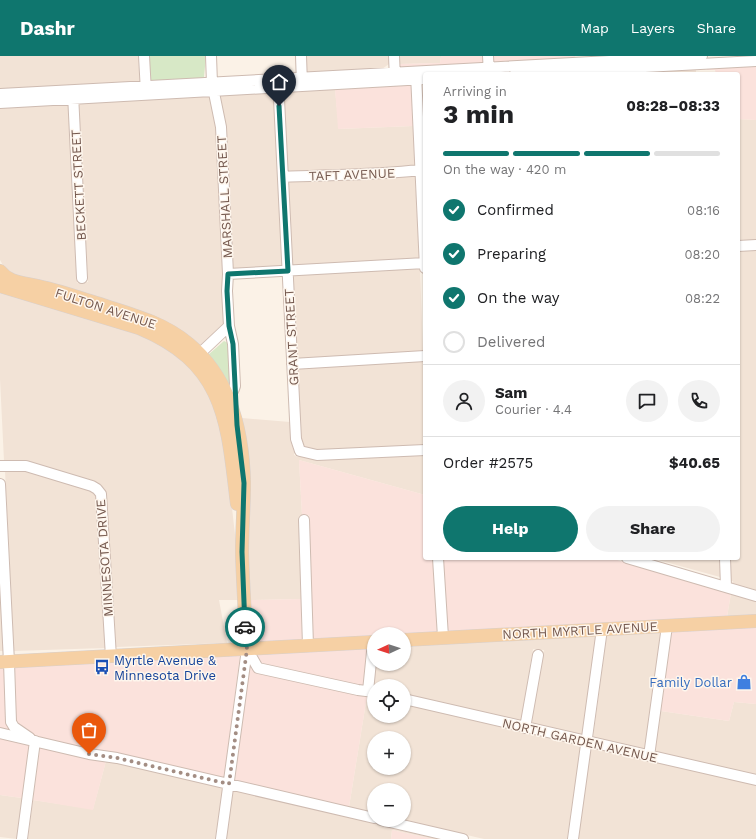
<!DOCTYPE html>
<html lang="en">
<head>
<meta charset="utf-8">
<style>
	:root { --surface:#fff; --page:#f2f2f2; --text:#202124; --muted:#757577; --line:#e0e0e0; --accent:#0f766e }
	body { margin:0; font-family:"Work Sans",sans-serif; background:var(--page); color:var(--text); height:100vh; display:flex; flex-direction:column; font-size:15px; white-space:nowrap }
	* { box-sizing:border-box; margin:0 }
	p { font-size:13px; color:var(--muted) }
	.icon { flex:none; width:22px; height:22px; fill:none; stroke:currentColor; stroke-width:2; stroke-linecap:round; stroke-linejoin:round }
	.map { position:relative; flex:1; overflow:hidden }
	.drawer { position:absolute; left:423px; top:16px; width:317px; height:488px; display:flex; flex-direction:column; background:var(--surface); border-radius:4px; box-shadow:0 1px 3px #0004 }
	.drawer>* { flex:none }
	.needle { width:26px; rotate:267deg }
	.fabs { position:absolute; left:367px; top:571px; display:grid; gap:8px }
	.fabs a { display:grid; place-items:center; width:44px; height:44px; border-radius:50%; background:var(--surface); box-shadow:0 1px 3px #0004; font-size:20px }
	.pin { position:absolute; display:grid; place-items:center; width:34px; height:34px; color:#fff; margin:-41px -17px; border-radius:50% 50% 50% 0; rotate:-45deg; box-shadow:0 0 4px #0007 }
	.pin .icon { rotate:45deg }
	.courier { position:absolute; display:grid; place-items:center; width:40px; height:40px; margin:-20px; border:3px solid #0f766e; border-radius:50%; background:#fff; color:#222; box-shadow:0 1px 5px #0007 }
	.headline em { font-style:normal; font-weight:700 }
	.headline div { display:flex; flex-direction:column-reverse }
	.headline { display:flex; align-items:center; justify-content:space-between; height:68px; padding:0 20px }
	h1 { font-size:26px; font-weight:700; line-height:30px }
	.bar { display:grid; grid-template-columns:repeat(4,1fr); gap:6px 4px; align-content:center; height:48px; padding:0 20px }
	.bar i { height:5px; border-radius:3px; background:var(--line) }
	.bar .on { background:var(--accent) }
	.bar p { grid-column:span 4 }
	.line { display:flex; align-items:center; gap:10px; padding:0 20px; border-top:1px solid var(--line) }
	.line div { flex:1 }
	.round { display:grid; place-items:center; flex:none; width:42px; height:42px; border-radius:21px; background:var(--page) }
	ol { padding:0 20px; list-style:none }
	li { display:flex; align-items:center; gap:12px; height:44px }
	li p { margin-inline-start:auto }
	li .icon { padding:4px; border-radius:50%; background:var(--accent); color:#fff; stroke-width:4 }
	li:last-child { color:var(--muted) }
	li i { width:22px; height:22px; border:2px solid var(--line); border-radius:50% }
	.button { display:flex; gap:8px; margin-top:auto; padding:8px 20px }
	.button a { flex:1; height:46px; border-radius:24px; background:var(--accent); color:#fff; font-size:16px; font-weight:700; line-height:46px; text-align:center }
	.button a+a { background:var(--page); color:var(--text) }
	header { display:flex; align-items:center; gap:24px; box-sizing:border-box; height:56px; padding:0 20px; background:var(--accent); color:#fff }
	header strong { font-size:19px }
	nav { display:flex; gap:22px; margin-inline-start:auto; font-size:14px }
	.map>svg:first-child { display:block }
	.residential { fill:#f2e3d6; fill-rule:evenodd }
	.commercial { fill:#fbe2dc }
	.green { fill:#d7e8c6 }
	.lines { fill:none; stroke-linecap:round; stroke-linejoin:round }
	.minor-casing { stroke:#cebbb1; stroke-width:12 }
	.major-casing { stroke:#d8d0cd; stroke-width:14 }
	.minor { stroke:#fff; stroke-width:10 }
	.major { stroke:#f6d0a4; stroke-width:13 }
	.done { stroke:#a38d83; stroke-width:4; stroke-dasharray:0 7.2 }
	.route { stroke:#0f766e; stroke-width:5 }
	.labels { text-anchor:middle; stroke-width:3; stroke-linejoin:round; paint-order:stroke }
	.street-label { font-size:13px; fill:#73574d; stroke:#fef6ed }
	.transit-label { font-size:13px; fill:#164399; stroke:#fef6ed; text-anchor:start }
	.shop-label { font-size:13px; fill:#366cbe; stroke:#fef6ed; text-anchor:end }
</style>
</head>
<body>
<header>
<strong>Dashr</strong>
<nav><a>Map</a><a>Layers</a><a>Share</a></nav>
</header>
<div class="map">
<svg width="756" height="783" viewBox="0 0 756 783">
	<rect width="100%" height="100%" fill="#fbf2e7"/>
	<!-- residential -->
	<path class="residential" d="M 0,0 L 138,0 L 140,26 L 0,34 Z
		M 306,0 L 388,0 L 389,8 L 382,13 L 307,17 Z
		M 399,0 L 441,0 L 440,7 L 399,8 Z
		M 696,13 L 696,18 L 636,18 Z
		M 335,33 L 339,73 L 413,70 L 415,109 L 389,112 L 288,116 L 284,36 Z
		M 273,36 L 282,210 L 233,213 L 226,70 L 220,40 Z
		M 209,40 L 216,71 L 223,218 L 222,236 L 223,266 L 223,268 L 200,291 L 14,219 L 5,213 L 0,204 L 0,51 L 68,48 L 77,227 L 88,226 L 79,47 Z
		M 738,63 L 756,64 L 756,184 L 738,185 Z
		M 415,119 L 419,202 L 293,210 L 288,125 L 390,122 Z
		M 738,194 L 756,194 L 756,535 L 732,528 L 733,525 L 731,525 L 730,502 L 738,502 Z
		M 420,212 L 423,296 L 298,303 L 293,219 Z
		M 0,235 L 137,276 L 178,300 L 203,327 L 215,351 L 225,391 L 237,496 L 239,544 L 219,544 L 227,587 L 116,591 L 106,437 L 99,429 L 94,426 L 28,405 L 4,405 L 0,323 Z
		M 423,305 L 425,389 L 317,394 L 304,391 L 301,383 L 298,312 Z
		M 242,362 L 290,366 L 290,384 L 294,396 L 294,399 L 297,401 L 300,400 L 317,403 L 425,398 L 425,439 L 299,404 L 302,459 L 299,460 L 301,543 L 250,544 Z
		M 25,414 L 90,435 L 96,440 L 105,592 L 14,595 L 5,415 Z
		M 651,502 L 720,502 L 720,521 Z
		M 0,532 L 3,595 L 0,595 Z
		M 731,537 L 756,545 L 756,560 L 727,561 Z
		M 661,575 L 645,694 L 593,682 L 607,578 Z
		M 596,578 L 582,680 L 531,668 L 544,594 L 533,593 L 521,666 L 404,638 L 404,630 L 374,630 L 376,608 L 404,608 L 404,589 Z
		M 367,640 L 374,641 L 374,660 L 404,660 L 404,648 L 581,690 L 567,783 L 484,783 L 402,764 L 404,764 L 404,734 L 374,734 L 374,757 L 349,751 ZM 374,682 L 404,682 L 404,712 L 374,712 Z
		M 734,646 L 756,648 L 756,719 L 655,696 L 661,655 L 729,665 Z
		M 591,692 L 756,729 L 756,783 L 578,783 Z
		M 106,705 L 223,732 L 215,783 L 28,783 L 33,744 L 93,753 Z
		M 233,734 L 441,783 L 433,783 L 392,774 L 391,783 L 226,783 Z
		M 0,739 L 22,742 L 17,783 L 0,781 Z"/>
	<!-- commercial -->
	<path class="commercial" d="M 441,0 L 482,0 L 483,7 L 400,12 L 399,8 L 440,7 Z
		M 493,0 L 575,0 L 575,2 L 493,6 Z
		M 756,10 L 756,64 L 738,63 L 738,18 L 716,18 L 715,14 L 707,14 L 707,13 Z
		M 412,29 L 413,70 L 338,73 L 335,33 Z
		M 299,404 L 425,439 L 425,502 L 433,502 L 437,577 L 374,578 L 374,581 L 313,585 L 309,459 L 302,459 Z
		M 443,502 L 610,502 L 721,534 L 721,536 L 731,537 L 727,561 L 448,576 Z
		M 301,543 L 302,586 L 252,588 L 250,544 Z
		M 756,569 L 756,648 L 734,646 L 729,665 L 661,655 L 672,574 Z
		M 367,591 L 363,630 L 262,607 L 256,598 Z
		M 240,599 L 224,722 L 119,698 L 90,693 L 38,681 L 18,668 L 16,665 L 15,610 Z
		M 250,608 L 253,614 L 257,616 L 357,639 L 367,640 L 349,751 L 235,725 Z
		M 0,611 L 4,611 L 6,667 L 10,674 L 0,672 Z
		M 0,682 L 30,689 L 22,742 L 0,739 Z
		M 40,691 L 106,705 L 93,754 L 33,744 Z
		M 392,774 L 433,783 L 391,783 Z"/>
	<!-- green -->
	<path class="green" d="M 147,0 L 206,0 L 204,21 L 203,23 L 150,27 Z
		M 224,285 L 228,287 L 230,333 L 208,299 Z"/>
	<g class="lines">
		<!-- minor casing -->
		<g class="minor-casing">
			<path id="minor" d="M 144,0 L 146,36
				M 211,0 L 212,27 L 221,71 L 228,218 L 227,235 L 229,270 L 233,288 L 235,330 C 233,337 229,342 221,340
				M 301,0 L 302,28
				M 394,0 L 395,23
				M 488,0 L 489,18
				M 416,18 L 425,212
				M 515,18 L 756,5
				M 278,23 L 296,383 L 300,395 L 317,399 L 425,394
				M 0,38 L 702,0
				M 73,38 L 82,222
				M 0,47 L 425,23
				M 283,121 C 329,119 375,119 420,114
				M 738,190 L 756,189
				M 228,218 L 425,207
				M 194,303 L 229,270
				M 292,308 L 425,300
				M 0,410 L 26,410 L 92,430 L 97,433 L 101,438 L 111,601
				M 0,428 L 9,606 L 11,666 L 14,671 L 30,682
				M 304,464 L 308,590
				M 438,502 L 443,581
				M 627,502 L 756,540
				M 725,502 L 726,531
				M 247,593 L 258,612 L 358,634 L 374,636
				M 368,635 L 373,586
				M 404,643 L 756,724
				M 525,672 L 538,599
				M 0,677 L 89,698 L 117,702 L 374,762
				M 649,700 L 667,570
				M 381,764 L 463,783
				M 22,783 L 35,685
				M 221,783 L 247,593
				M 573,783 L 602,573"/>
		</g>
		<!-- major casing -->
		<g class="major-casing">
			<path id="major" d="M 0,215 C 3,219 7,222 12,224 C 20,227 29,228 38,230 C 57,234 75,240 93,246 C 127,257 162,265 189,288 C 230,322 243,376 244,427 C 244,450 242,474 242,497 C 243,529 245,561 247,593
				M 0,230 L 139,272 C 226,308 227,366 237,448
				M 404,584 L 756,565
				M 0,606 L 374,586"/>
		</g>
		<!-- minor -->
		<use href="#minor" class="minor"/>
		<!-- major -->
		<use href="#major" class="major"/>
	</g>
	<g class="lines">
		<!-- done -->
		<path class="done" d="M 89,698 L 117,702 L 229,728 L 247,593 L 245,571"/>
		<!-- route -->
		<path class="route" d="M 245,571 L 242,496 L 244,427 L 237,369 L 233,288 L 229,270 L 227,235 L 228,218 L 288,215 L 279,50"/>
	</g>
	<!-- icons -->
	<defs>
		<g id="bus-bare" transform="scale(1.2)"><path d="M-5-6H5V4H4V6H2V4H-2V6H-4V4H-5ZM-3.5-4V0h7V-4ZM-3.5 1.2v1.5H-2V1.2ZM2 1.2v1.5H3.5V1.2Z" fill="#1a4fb4" stroke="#fef6ed" stroke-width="2.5" paint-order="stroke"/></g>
		<g id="shop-bare" transform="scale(1.2)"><path d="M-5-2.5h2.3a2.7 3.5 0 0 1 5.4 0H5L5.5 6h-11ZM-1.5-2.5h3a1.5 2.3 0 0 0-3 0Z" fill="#3f7fe0" stroke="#fef6ed" stroke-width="2.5" paint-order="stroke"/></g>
	</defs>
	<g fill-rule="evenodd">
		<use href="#bus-bare" x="102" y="611"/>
		<use href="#shop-bare" x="744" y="626"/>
	</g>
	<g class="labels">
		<!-- street labels -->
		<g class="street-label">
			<text transform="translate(352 118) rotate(-2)" y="5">TAFT AVENUE</text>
			<text transform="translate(78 129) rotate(-93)" y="5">BECKETT STREET</text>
			<text transform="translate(224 141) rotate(-93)" y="5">MARSHALL STREET</text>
			<text transform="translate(106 252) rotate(18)" y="5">FULTON AVENUE</text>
			<text transform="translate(291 281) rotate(-93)" y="5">GRANT STREET</text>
			<text transform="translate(104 502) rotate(-94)" y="5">MINNESOTA DRIVE</text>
			<text transform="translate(580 574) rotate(-3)" y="5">NORTH MYRTLE AVENUE</text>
			<text transform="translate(580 684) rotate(13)" y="5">NORTH GARDEN AVENUE</text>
		</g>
		<!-- transit labels -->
		<g class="transit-label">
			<text x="114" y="609">Myrtle Avenue &amp;<tspan x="114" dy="15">Minnesota Drive</tspan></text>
		</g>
		<!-- shop labels -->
		<g class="shop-label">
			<text x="732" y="631">Family Dollar</text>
		</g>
	</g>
</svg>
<div class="fabs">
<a><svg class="needle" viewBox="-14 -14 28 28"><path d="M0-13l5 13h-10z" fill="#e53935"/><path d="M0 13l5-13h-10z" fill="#757577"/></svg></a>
<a><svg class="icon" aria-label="locate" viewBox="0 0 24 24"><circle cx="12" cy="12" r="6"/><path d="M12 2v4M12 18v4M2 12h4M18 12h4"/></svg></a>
<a>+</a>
<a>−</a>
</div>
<div class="pin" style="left:89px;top:698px;background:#ea580c"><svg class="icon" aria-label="bag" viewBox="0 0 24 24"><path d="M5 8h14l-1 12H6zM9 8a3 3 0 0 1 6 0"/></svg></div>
<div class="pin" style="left:279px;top:50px;background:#1f2937"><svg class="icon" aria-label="home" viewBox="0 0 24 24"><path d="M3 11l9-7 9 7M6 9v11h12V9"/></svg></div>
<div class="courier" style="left:245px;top:571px"><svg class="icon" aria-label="car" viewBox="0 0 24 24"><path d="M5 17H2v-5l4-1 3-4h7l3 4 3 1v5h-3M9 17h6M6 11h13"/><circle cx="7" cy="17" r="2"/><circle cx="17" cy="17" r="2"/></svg></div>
<section class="drawer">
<div class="headline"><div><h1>3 min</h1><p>Arriving in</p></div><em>08:28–08:33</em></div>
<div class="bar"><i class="on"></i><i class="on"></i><i class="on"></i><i></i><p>On the way · 420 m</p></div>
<ol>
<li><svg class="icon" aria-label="check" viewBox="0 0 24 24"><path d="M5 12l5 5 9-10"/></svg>Confirmed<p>08:16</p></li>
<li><svg class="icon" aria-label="check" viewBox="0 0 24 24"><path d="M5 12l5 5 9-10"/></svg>Preparing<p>08:20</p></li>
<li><svg class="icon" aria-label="check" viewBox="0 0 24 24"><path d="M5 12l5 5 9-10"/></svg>On the way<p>08:22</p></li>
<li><i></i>Delivered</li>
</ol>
<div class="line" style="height:72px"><a class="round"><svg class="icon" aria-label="person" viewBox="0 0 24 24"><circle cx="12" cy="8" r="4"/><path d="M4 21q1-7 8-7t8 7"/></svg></a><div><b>Sam</b><p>Courier · 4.4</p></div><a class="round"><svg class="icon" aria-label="chat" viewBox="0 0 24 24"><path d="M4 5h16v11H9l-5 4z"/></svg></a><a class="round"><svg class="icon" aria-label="phone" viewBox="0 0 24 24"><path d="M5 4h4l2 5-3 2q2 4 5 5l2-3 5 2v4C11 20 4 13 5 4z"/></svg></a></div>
<div class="line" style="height:52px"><div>Order #2575</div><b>$40.65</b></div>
<div class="button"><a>Help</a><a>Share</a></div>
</section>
</div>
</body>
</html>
